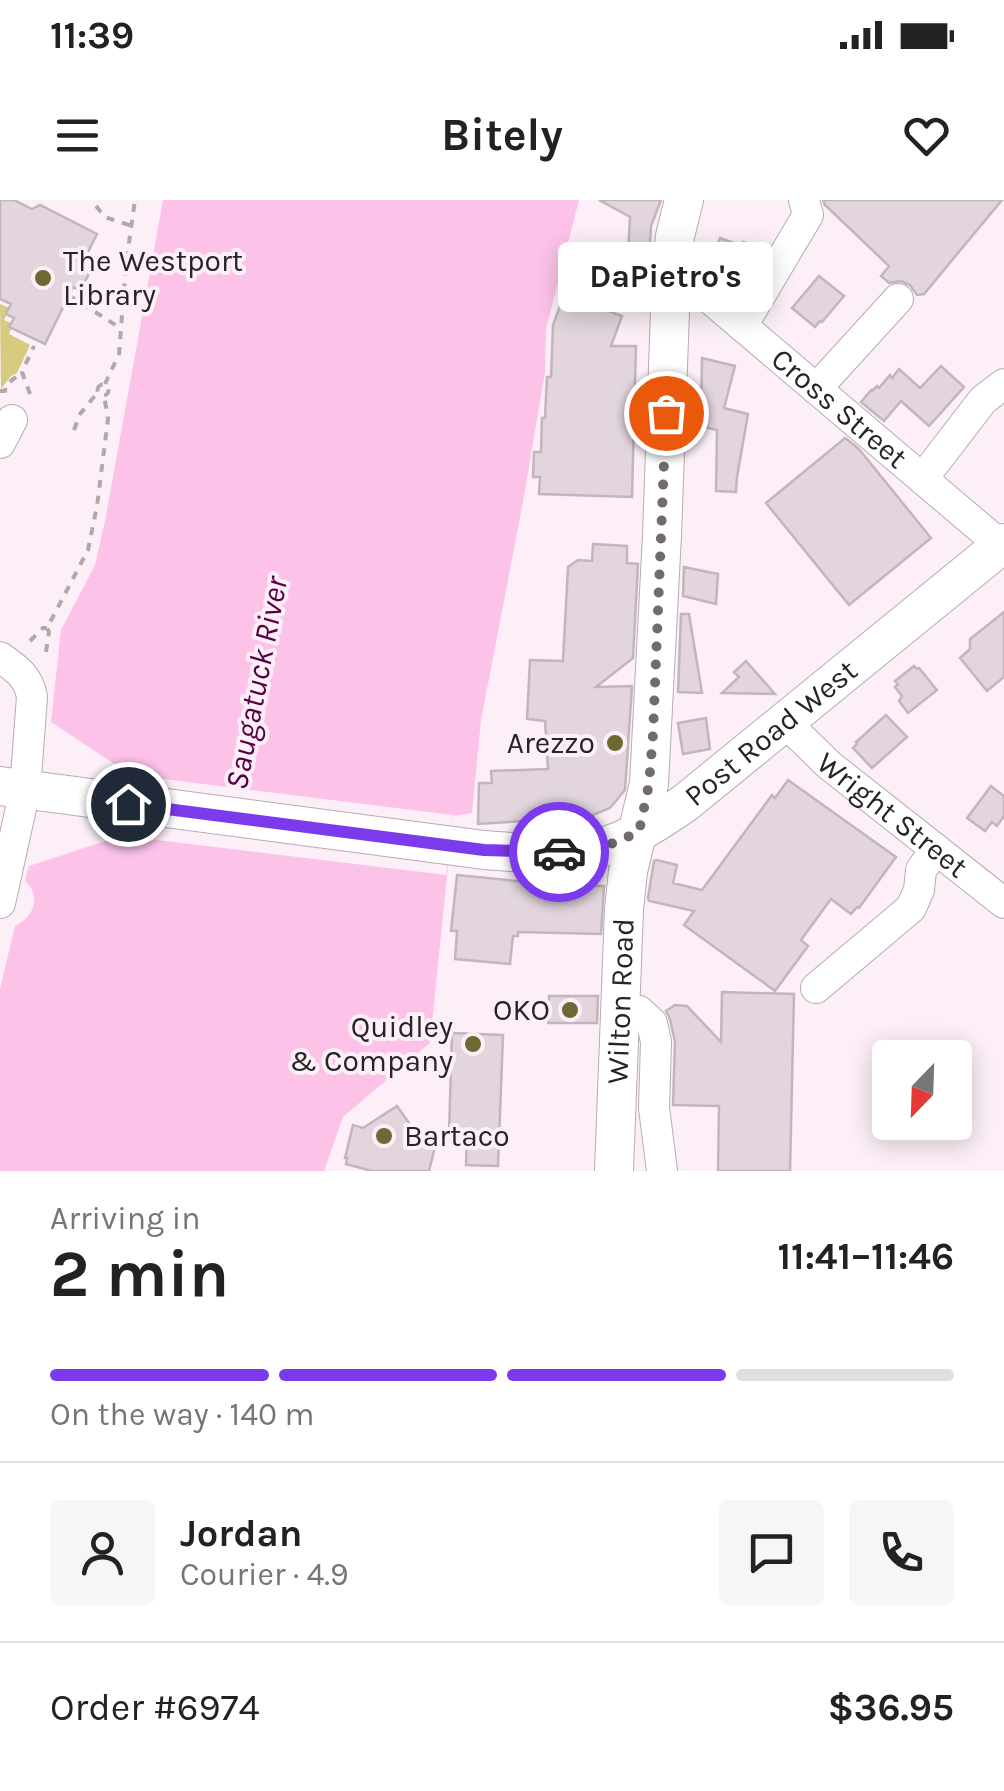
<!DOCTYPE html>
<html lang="en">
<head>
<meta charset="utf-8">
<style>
	:root { --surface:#fff; --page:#f6f6f6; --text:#222; --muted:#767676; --line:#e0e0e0; --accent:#7c3aed }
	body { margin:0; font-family:Karla,sans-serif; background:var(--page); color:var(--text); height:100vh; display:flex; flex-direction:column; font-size:38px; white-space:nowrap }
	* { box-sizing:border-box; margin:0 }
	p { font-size:32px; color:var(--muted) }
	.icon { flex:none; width:55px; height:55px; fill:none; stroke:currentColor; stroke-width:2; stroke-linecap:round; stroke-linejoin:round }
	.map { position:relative; height:971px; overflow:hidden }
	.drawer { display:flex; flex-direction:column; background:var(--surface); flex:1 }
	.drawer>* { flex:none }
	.needle { width:65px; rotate:203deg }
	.buttons { position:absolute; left:872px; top:840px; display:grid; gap:20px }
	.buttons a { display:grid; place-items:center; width:100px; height:100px; border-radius:10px; background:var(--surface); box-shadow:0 5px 25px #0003; font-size:50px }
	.pin { position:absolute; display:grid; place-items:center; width:85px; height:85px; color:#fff; margin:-42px; border:5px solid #fff; border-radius:50%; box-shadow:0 2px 10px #0007 }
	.courier { position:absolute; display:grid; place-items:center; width:100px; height:100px; margin:-50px; border:8px solid #7c3aed; border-radius:50%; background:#fff; color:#222; box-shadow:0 2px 12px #0007 }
	.bubble { position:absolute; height:70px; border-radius:10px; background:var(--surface); box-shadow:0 5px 25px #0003; font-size:32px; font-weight:700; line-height:70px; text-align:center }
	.overview em { font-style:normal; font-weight:700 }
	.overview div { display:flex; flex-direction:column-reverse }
	.overview { display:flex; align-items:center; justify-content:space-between; height:170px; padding:0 50px }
	h1 { font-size:65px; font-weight:700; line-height:75px }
	.bar { display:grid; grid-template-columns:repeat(4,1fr); gap:15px 10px; align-content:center; height:120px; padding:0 50px }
	.bar i { height:12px; border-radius:8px; background:var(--line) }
	.bar .selected { background:var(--accent) }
	.bar p { grid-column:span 4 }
	.line { display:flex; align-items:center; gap:25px; padding:0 50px; border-top:2px solid var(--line) }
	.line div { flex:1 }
	.round { display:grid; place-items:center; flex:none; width:105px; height:105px; border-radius:10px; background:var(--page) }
	.status { display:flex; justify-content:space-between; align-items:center; height:70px; padding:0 50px; background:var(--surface); direction:ltr }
	.status svg { height:28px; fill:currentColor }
	header { display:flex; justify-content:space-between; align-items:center; height:130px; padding:0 50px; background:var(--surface); font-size:45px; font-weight:700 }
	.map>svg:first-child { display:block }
	.green { fill:#d7cb80 }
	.water { fill:#fdc2e8 }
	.pier { fill:#fceff7 }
	.building { fill:#e2d5dd; stroke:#c2b5bd; stroke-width:2.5 }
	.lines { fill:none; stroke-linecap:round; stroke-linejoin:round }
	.minor-casing { stroke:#b8abb3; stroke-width:32 }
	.major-casing { stroke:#b8abb3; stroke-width:40 }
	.path { stroke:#b1a7ad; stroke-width:4; stroke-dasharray:8 8; stroke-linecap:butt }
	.minor { stroke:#fff; stroke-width:30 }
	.major { stroke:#fff; stroke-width:38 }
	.done { stroke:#726a6f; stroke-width:10; stroke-dasharray:0 18 }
	.route { stroke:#7c3aed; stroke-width:12 }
	.poi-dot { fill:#706834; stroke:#fceff7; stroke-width:4 }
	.labels { text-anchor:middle; stroke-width:8; stroke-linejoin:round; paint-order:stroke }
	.poi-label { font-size:30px; fill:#282326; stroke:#fceff7; text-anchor:end }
	.street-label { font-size:30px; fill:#282326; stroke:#fceff7 }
	.water-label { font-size:32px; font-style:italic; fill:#570145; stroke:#fceff7 }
</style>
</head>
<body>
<div class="status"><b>11:39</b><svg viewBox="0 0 49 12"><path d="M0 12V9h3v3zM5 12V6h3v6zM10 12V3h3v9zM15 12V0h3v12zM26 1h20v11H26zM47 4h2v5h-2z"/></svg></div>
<header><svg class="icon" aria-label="menu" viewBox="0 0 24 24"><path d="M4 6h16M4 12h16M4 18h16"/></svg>Bitely<svg class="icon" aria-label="heart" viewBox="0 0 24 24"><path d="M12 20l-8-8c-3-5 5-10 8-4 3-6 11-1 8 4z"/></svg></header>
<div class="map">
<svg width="1004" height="971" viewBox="0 0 1004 971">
	<rect width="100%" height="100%" fill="#fceff7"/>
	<!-- green -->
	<path class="green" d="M 0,104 L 10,108 L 4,120 L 13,124 L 9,134 L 30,145 L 17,173 L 11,176 L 1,189 Z"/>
	<!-- water -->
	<path class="water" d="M 163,0 L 579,0 L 546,129 L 545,172 L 523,302 L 481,520 L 472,613 L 453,616 L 430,843 L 343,917 L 324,971 L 0,971 L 0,789 L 15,726 C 34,717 42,696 25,681 L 29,666 L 124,635 L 131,575 L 51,522 L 61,430 L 95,365 L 105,321 Z"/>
	<!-- pier -->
	<path class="pier" d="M 131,575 L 453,615 L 446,675 L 124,636 Z"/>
	<!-- building -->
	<path class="building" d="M 0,0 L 14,0 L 32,9 L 40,5 L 97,34 L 81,66 L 91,70 L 80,91 L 73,87 L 45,144 L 9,127 L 14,118 L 6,114 L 11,104 L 0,99 Z
		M 599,0 L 661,0 L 651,26 L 646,111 L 625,110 L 630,17 Z
		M 823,0 L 1002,0 L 924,94 L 917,95 L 910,85 L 901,81 L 889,83 L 881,76 L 889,66 L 825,5 Z
		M 720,38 L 742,46 L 743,42 L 757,47 L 753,59 L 759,61 L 748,80 L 745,79 L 740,93 L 726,88 L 732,74 L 710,65 Z
		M 819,76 L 844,96 L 822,122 L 820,121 L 815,127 L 792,108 Z
		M 564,95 L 622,116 L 611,146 L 636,146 L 632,297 L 539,294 L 540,277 L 533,277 L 534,252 L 541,252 L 542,218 L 545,218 L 547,177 L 551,177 L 553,125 Z
		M 702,158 L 735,166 L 724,208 L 748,214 L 737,277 L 736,292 L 716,291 L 717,230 L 691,224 L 691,206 L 701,209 Z
		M 941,166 L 964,187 L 929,226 L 901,201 L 884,221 L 861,202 L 871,190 L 872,191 L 877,186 L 879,188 L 890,175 L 892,178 L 899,169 L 920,188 Z
		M 845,238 L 858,248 L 931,338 L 849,405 L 766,303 Z
		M 593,344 L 627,346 L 627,363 L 638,364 L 633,458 L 596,487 L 632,486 L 625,590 L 610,608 L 588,617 L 478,624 L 479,583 L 492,583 L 491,571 L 548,569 L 545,521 L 527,519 L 530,460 L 563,461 L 568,367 L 578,360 L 592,361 Z
		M 684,367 L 718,374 L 716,404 L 683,396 Z
		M 1004,412 L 1004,477 L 987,491 L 960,458 L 970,449 L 970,439 Z
		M 681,414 L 689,414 L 702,493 L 678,492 Z
		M 746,461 L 775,494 L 722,493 L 739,477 L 734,472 Z
		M 914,466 L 917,469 L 919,468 L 937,490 L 908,513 L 899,501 L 902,496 L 895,487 L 898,485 L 895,481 Z
		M 886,515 L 907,537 L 872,568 L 853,548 L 857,544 L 856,542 Z
		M 706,518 L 710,549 L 683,554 L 678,523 Z
		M 788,580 L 896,657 L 859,708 L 857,707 L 851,714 L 831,699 L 801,740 L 808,746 L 775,791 L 684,725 L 694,711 L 649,701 L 648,698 L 654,661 L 657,660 L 677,665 L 673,683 L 702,690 L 772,595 L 775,598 Z
		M 991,586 L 1004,596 L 1004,616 L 997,626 L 992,622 L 985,631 L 967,618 Z
		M 457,675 L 556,685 L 604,686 L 601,734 L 518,732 L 518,736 L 513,736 L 510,764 L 455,759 L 457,731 L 451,731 Z
		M 722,792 L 794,794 L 790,971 L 718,971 L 719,906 L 673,905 L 675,842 L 670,819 L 666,811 L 675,805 L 687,806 L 721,842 Z
		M 549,796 L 598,796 L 597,823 L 548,823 Z
		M 452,833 L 503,835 L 498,966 L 466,965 L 467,935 L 449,934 Z
		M 397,906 L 424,944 L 435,947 L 429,971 L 372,971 L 346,964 L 347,958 L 345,958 L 353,925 L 363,928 Z"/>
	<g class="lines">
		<!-- minor casing -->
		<g class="minor-casing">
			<g id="minor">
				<path id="s1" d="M 671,83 L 693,88 L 714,102 L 1004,348"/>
				<path d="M 742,126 L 808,15 L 804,0"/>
				<path d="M 816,189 L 898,99"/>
				<path d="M 0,243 L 12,220"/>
				<path d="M 923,278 L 983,200 L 1004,184"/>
				<path d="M 0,457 C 16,468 29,477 32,497 L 25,590 L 0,703"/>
				<path id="s2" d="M 785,522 L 829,565 L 1004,703"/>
				<path d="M 816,788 L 911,708 L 919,690 L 921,670 L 936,649"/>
				<path d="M 621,815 L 639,811 L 652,823 L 656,842 L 654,908 L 662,971"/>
			</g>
		</g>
		<!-- major casing -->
		<g class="major-casing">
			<g id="major">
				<path id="s3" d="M 0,586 L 484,650 C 521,653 574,657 609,645 C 636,636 662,619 685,603 L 1004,343"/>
				<path id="s4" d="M 614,971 L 624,710 L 628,671 L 649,584 L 662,335 L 671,83 L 675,36 L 684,0"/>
			</g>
		</g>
		<!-- path -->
		<path class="path" d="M 96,6 L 105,17 L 132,26
			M 68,95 L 122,129
			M 105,184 L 119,154 L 126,64 L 135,0
			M97.5 190a5.5 5.5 0 1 1 11 0a5.5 5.5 0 1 1-11 0Z
			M 0,191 L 5,191 L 6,185 L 22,172
			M 30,194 L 22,172 L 34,146
			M 74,230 L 80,214 L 98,192
			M 30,441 L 43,428 L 47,428
			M 46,452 L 49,432 L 47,428 L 88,350 L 97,306 L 108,219 L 104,195"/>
		<!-- minor -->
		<use href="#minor" class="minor"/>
		<!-- major -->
		<use href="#major" class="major"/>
	</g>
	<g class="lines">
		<!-- done -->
		<path class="done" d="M 559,652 L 606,646 L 639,632 L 649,584 L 653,534 L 666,213"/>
		<!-- route -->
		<path class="route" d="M 128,604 L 484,650 L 559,652"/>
	</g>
	<!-- markers -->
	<g class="poi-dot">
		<circle cx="43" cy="78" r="10"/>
		<circle cx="615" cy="543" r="10"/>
		<circle cx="570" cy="810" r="10"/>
		<circle cx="473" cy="844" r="10"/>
		<circle cx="384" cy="936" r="10"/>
	</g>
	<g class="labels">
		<!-- poi labels -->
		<g class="poi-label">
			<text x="63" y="71" text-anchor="start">The Westport<tspan x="63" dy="34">Library</tspan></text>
			<text x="595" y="553">Arezzo</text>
			<text x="550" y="820">OKO</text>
			<text x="453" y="837">Quidley<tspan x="453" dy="34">&amp; Company</tspan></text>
			<text x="404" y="946" text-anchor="start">Bartaco</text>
		</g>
		<!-- street labels -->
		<g class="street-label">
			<text dy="10" stroke="none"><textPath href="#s1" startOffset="212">Cross Street</textPath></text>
			<text dy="10" stroke="none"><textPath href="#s3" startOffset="812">Post Road West</textPath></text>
			<text dy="10" stroke="none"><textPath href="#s2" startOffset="142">Wright Street</textPath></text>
			<text dy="10" stroke="none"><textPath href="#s4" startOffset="170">Wilton Road</textPath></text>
		</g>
		<!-- water labels -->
		<g class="water-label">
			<text transform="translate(256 483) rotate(-79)" y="11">Saugatuck River</text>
		</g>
	</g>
</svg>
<div class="buttons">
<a><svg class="needle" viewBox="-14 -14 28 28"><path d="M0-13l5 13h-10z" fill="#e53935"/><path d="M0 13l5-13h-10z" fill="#767676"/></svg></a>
</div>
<div class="pin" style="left:666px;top:213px;background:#ea580c"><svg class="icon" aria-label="bag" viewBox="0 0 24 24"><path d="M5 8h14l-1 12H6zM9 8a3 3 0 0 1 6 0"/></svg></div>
<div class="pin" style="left:128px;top:604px;background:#1f2937"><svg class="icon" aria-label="home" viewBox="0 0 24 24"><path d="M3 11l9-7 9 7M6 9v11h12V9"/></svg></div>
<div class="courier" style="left:559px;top:652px"><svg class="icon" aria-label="car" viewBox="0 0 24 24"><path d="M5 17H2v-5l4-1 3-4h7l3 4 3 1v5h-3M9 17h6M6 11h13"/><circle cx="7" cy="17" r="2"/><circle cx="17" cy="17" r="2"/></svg></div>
<div class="bubble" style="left:558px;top:42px;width:215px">DaPietro's</div>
</div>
<section class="drawer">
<div class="overview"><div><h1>2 min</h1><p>Arriving in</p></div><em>11:41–11:46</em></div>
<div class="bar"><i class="selected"></i><i class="selected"></i><i class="selected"></i><i></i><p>On the way · 140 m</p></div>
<div class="line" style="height:180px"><a class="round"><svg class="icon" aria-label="person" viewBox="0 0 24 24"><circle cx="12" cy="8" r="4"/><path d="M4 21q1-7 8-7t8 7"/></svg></a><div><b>Jordan</b><p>Courier · 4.9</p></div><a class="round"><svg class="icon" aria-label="chat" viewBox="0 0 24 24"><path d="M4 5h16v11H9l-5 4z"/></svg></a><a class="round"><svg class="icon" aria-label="phone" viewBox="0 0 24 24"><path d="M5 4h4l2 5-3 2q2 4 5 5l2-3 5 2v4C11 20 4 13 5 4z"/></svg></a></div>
<div class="line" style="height:130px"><div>Order #6974</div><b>$36.95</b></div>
</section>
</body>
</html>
